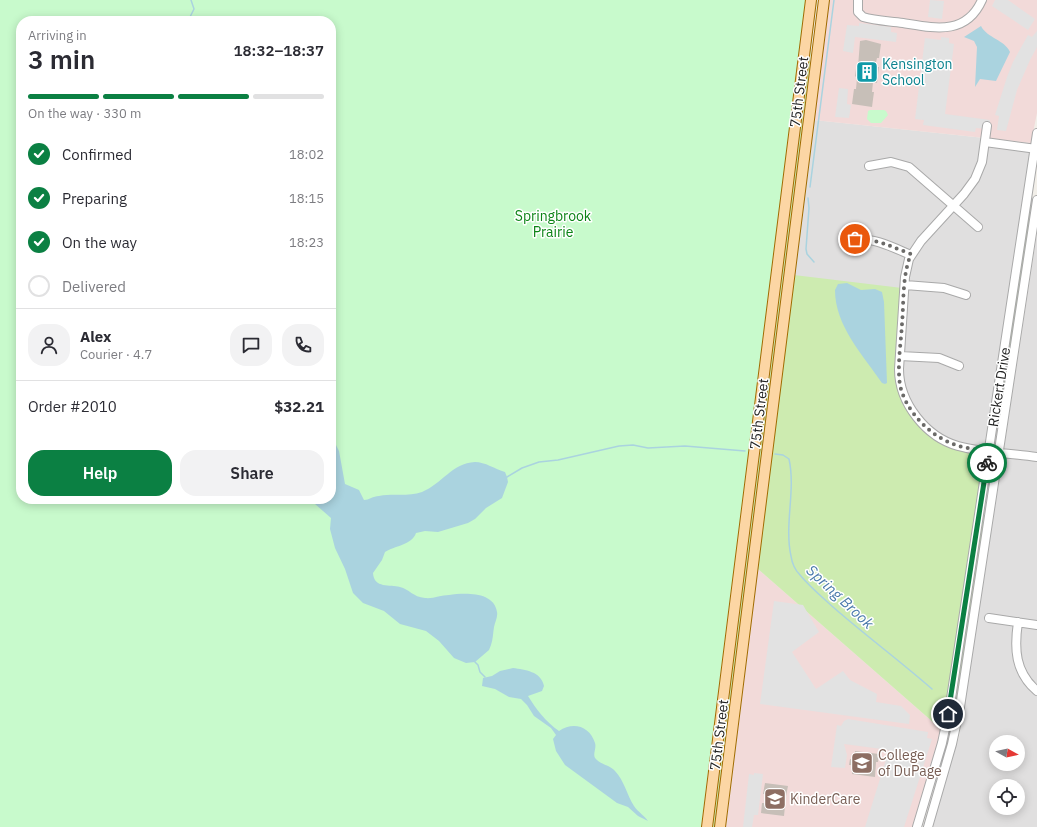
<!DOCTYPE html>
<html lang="en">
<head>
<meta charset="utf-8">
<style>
	:root { --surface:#fff; --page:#f2f2f3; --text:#2b2b33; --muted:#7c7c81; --line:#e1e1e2; --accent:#0b8043 }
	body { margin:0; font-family:"IBM Plex Sans",sans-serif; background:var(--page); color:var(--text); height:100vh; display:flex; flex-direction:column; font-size:15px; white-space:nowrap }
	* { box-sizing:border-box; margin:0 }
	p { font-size:13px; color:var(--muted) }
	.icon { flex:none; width:22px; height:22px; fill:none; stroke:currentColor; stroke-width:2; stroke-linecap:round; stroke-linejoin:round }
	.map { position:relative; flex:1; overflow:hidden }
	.details { position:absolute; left:16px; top:16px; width:320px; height:488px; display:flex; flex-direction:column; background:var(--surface); border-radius:16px; box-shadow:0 2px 10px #0003 }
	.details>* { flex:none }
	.needle { width:26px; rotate:98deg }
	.tools { position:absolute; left:989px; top:735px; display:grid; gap:8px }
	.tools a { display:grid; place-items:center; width:36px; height:36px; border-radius:50%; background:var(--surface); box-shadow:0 2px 10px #0003; font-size:20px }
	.pin { position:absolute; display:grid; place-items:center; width:34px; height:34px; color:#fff; margin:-17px; border:2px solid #fff; border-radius:50%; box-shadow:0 1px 4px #0007 }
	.courier { position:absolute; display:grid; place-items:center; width:40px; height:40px; margin:-20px; border:3px solid #0b8043; border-radius:50%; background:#fff; color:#222; box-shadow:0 1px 5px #0007 }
	.headline em { font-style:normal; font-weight:600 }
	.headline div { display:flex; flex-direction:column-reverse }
	.headline { display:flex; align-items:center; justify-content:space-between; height:68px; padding:0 12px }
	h1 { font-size:26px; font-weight:600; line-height:30px }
	.bar { display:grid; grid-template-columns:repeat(4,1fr); gap:6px 4px; align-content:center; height:48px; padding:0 12px }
	.bar i { height:5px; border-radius:3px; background:var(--line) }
	.bar .on { background:var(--accent) }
	.bar p { grid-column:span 4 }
	.line { display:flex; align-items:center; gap:10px; padding:0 12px; border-top:1px solid var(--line) }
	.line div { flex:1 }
	.round { display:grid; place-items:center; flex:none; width:42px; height:42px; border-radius:16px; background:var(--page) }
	ol { padding:0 12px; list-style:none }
	li { display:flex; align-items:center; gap:12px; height:44px }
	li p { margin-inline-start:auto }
	li .icon { padding:4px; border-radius:50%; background:var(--accent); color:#fff; stroke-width:4 }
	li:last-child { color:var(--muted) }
	li i { width:22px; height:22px; border:2px solid var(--line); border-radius:50% }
	.action { display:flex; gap:8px; margin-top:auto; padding:8px 12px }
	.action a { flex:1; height:46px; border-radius:16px; background:var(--accent); color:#fff; font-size:16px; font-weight:600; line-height:46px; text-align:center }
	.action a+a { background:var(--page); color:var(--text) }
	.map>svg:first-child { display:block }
	.residential { fill:#e0dfdf; fill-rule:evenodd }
	.commercial { fill:#f2dad9 }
	.grass { fill:#cdebb0 }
	.park { fill:#c8facc; fill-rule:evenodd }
	.parking { fill:#e2e2e2 }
	.water { fill:#aad3df }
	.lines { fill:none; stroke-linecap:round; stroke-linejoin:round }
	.stream { stroke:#aad3df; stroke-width:1.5 }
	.building { fill:#c7bfb8 }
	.minor-casing { stroke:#a9a9a9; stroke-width:10 }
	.major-casing { stroke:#a06b00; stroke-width:12 }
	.minor { stroke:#fff; stroke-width:8 }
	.major { stroke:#fcd6a4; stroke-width:10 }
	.done { stroke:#6b6a68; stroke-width:4; stroke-dasharray:0 7.2 }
	.route { stroke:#0b8043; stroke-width:5 }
	.labels { text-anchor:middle; stroke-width:3; stroke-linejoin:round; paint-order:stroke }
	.culture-label { font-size:14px; fill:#0d838f; stroke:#fff; text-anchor:start }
	.street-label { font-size:14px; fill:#222; stroke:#fff }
	.park-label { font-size:14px; fill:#0c8416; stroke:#fff }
	.education-label { font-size:14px; fill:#785e54; stroke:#fff; text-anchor:start }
	.water-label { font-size:15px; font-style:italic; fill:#4a7aab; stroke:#fff }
</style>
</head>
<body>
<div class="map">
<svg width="1037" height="827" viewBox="0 0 1037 827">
	<rect width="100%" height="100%" fill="#f2efe9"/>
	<!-- residential -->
	<path class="residential" d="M 814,120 L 1031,143 L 984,455 L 958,450 L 943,443 L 794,275 Z
		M 1037,233 L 1037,827 L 931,827 L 959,737 L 968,684 ZM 996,742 L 1018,742 L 1018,764 L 996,764 ZM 996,786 L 1018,786 L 1018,808 L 996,808 Z"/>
	<!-- commercial -->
	<path class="commercial" d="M 829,0 L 1037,0 L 1037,113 L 1031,143 L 814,120 Z
		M 758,569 L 942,730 L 913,827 L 726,827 Z"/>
	<!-- grass -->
	<path class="grass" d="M 814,0 L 817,0 L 811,47 L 808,100 L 717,827 L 710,827 Z
		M 1032,191 L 1027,245 L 1002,402 L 1007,353 Z
		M 794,275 L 902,288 L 898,390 L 943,443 L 958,450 L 984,455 L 942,730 L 758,569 Z
		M 985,499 L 981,552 L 957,712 L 952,727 L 950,729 Z"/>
	<!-- park -->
	<path class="park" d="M 0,0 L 806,0 L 701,827 L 0,827 ZM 21,21 L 331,21 L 331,499 L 21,499 Z
		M 870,110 L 884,110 L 886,111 L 888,115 L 881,123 L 871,123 L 867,119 L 868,111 Z"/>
	<!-- parking -->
	<path class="parking" d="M 930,0 L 944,1 L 942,19 L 928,17 Z
		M 995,0 L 1008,0 L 1035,19 L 1028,30 L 992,6 Z
		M 859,23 L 891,27 L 891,32 L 897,33 L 896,42 L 855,37 L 853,53 L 843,51 L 847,25 L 859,26 Z
		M 1037,31 L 1037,47 L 1030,60 L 1017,90 L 1006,131 L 997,130 L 999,116 L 995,115 L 1007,77 L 1013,62 L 1028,35 L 1032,37 Z
		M 941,37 L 949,38 L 949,43 L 954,44 L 945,114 L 990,120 L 989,129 L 976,128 L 975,132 L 923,125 L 924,120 L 915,119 L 925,38 L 941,40 Z
		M 839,88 L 848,89 L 847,104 L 851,105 L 849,118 L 835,117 Z
		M 774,601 L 803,605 L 819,632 L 792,652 L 816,689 L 843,671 L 850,680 L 877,694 L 876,702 L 901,706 L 910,715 L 909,724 L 760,704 Z
		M 848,719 L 928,732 L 927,738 L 932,739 L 904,827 L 865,827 L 889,750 L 844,744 L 847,755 L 845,768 L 831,767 L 837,725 L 841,726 L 844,721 Z
		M 754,773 L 763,774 L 758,815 L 754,815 L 752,827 L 743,827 L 749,774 L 754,775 Z"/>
	<!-- water -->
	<path class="water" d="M 981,26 C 987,38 1005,40 1010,52 L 996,81 L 980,79 L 975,87 L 977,47 L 974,41 L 964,37 Z
		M 847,283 L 861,290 L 875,289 L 882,292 L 884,302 L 887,383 L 885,384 L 882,383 C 863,355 835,326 835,290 L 838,284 Z
		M 331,435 L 339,451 L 345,484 L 359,490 L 364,500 C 369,500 373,496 379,496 C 393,493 408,497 422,492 C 442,484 452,463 475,462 C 485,462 495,469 505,472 L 507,477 L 508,482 L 502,498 L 486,508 L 475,519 L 468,523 L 438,532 L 425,531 L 416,533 C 412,545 394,546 385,552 L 382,560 L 373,573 C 374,589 390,584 400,587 C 409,589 413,597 425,598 C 433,599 441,595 449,595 C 464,593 494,591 497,612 C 498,617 495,622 494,627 C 493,633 493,639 491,645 L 489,650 L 475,662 L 466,663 L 454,658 L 439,641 L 426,631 L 400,624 L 384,611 L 363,603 L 353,593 L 345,569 L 335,548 L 330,529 L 331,518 L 315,504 L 304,499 L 331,499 Z
		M 513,668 C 525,670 541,671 544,686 L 542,691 L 528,696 C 536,709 546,722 559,731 C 573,721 590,726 595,743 C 597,749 591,756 597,760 C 602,765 610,765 615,771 C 624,780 627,795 634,806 C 638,812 645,816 648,821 L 638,816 L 628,807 L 617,803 L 565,765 L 556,751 L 553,739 L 556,735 L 551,728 L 534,716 L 527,705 L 521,699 L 509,697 L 495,689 L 482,686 L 483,678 L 492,676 L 500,671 Z"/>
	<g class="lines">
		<!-- stream -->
		<path class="stream" d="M 188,21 L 194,9 L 191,0
			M 810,187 L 834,0
			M 808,198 L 809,208 L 806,249 L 807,254 L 814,262
			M 775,454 L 783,455 L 789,459 C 796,491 784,524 791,556 C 792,563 795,570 800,575 C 810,587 822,597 833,607 C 865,635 900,661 932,689
			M 507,477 L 522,468 L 539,462 L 558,460 L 619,446 L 633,445 L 648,448 L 685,446 L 745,451
			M 475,662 L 478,665 L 480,672 L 485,677"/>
	</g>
	<!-- building -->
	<path class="building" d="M 866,40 L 881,44 L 879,58 L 877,58 L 875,67 L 879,67 L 877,83 L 873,82 L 872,92 L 874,92 L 872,107 L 852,104 L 854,89 L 856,89 L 857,78 L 855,76 L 856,69 L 858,67 L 860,41 Z
		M 855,751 L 879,754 L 878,762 L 876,762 L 875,777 L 852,774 L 853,765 L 849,765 L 850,759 L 854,760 Z
		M 765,783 L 788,786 L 784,806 L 785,806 L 784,816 L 761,813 L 762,803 L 765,803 L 766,794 L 763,794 Z"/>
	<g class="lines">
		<!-- minor casing -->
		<g class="minor-casing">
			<path id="minor" d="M 858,0 L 858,12 L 863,17 C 876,21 890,21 903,23 C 934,28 966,36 982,0
				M 987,126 L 982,162 L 975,179 L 964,194 L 921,241 L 909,259 L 905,277 L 899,369 C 899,403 926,437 958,446 C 983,453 1011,453 1037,457
				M 985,142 L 1037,149
				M 869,166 L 891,162 L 909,167 L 978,227
				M 855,239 C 875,238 892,247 911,255
				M 905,285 L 944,288 L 966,295
				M 900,356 L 939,358 L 959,366
				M 989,618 L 1037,625
				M 1018,622 C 1014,649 1015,672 1037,691
				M 917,827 L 942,743 L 950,705 L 1037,133
				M 928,827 L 952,744 L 960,707 L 1037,200"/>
		</g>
		<!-- major casing -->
		<g class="major-casing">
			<path id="major" d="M 707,827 L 811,0
				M 720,827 L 824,0"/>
		</g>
		<!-- minor -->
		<use href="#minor" class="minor"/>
		<!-- major -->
		<use href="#major" class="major"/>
	</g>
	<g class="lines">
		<!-- done -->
		<path class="done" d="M 855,239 C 875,238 892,247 911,254 C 902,276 904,301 902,324 C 901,343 897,365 900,385 C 905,410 929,435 953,444 C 965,449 977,449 989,451 L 987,463"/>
		<!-- route -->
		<path class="route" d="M 948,714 L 987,463"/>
	</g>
	<!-- icons -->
	<defs>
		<g id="building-square" transform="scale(1.15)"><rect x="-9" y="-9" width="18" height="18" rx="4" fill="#0f9aa8" stroke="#fff"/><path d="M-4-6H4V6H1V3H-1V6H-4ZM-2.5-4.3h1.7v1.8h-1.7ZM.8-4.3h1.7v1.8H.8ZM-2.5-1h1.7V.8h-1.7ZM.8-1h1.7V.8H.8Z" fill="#fff"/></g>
		<g id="university-square" transform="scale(1.15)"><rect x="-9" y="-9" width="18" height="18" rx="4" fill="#8d6e63" stroke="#fff"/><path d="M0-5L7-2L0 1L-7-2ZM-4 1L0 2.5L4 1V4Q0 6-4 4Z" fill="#fff"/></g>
		<g id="school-square" transform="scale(1.15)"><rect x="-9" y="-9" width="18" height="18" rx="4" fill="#8d6e63" stroke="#fff"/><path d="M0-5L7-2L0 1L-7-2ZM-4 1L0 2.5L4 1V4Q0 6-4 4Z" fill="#fff"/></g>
	</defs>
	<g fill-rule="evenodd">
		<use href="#building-square" x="867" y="72"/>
		<use href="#university-square" x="862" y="763"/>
		<use href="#school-square" x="775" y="799"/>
	</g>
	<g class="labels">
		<!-- culture labels -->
		<g class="culture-label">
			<text x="882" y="69">Kensington<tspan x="882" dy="16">School</tspan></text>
		</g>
		<!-- street labels -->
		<g class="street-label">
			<text transform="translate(799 92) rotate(-83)" y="5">75th Street</text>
			<text transform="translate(999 387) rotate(-81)" y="5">Rickert Drive</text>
			<text transform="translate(759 414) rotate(-83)" y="5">75th Street</text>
			<text transform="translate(719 735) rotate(-83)" y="5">75th Street</text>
		</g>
		<!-- park labels -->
		<g class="park-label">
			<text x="553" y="221">Springbrook<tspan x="553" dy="16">Prairie</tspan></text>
		</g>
		<!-- education labels -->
		<g class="education-label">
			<text x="878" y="760">College<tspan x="878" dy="16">of DuPage</tspan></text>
			<text x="790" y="804">KinderCare</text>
		</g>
		<!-- water labels -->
		<g class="water-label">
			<text transform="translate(840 597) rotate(43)" y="5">Spring Brook</text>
		</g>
	</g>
</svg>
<div class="tools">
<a><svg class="needle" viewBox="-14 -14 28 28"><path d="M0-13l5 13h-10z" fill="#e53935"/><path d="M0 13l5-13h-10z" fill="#7c7c81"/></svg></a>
<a><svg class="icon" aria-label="locate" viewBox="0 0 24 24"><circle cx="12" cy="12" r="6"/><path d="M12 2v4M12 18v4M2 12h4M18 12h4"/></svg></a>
</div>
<div class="pin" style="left:855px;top:239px;background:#ea580c"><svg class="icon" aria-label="bag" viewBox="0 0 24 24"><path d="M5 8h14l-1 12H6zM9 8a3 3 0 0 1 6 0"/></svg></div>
<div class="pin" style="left:948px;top:714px;background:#1f2937"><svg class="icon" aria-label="home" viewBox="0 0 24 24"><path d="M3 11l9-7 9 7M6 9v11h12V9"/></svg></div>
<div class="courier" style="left:987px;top:463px"><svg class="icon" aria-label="bike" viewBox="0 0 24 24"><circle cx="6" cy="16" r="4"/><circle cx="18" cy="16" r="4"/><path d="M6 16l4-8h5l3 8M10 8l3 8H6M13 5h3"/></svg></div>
<section class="details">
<div class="headline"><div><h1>3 min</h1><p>Arriving in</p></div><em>18:32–18:37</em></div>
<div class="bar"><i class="on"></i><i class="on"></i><i class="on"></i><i></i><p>On the way · 330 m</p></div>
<ol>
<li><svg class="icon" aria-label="check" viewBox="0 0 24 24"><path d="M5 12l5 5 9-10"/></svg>Confirmed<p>18:02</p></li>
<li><svg class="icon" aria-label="check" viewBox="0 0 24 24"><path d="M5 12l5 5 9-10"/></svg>Preparing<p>18:15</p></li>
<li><svg class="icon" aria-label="check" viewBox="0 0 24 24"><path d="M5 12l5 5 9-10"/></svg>On the way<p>18:23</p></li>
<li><i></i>Delivered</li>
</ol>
<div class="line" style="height:72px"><a class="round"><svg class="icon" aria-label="person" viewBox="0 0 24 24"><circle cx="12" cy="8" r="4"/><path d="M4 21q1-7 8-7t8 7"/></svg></a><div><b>Alex</b><p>Courier · 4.7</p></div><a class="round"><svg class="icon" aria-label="chat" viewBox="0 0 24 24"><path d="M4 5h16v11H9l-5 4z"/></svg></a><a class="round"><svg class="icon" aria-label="phone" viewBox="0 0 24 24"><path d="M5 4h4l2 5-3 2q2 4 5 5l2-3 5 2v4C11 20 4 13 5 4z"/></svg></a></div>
<div class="line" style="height:52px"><div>Order #2010</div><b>$32.21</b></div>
<div class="action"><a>Help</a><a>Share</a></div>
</section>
</div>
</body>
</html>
